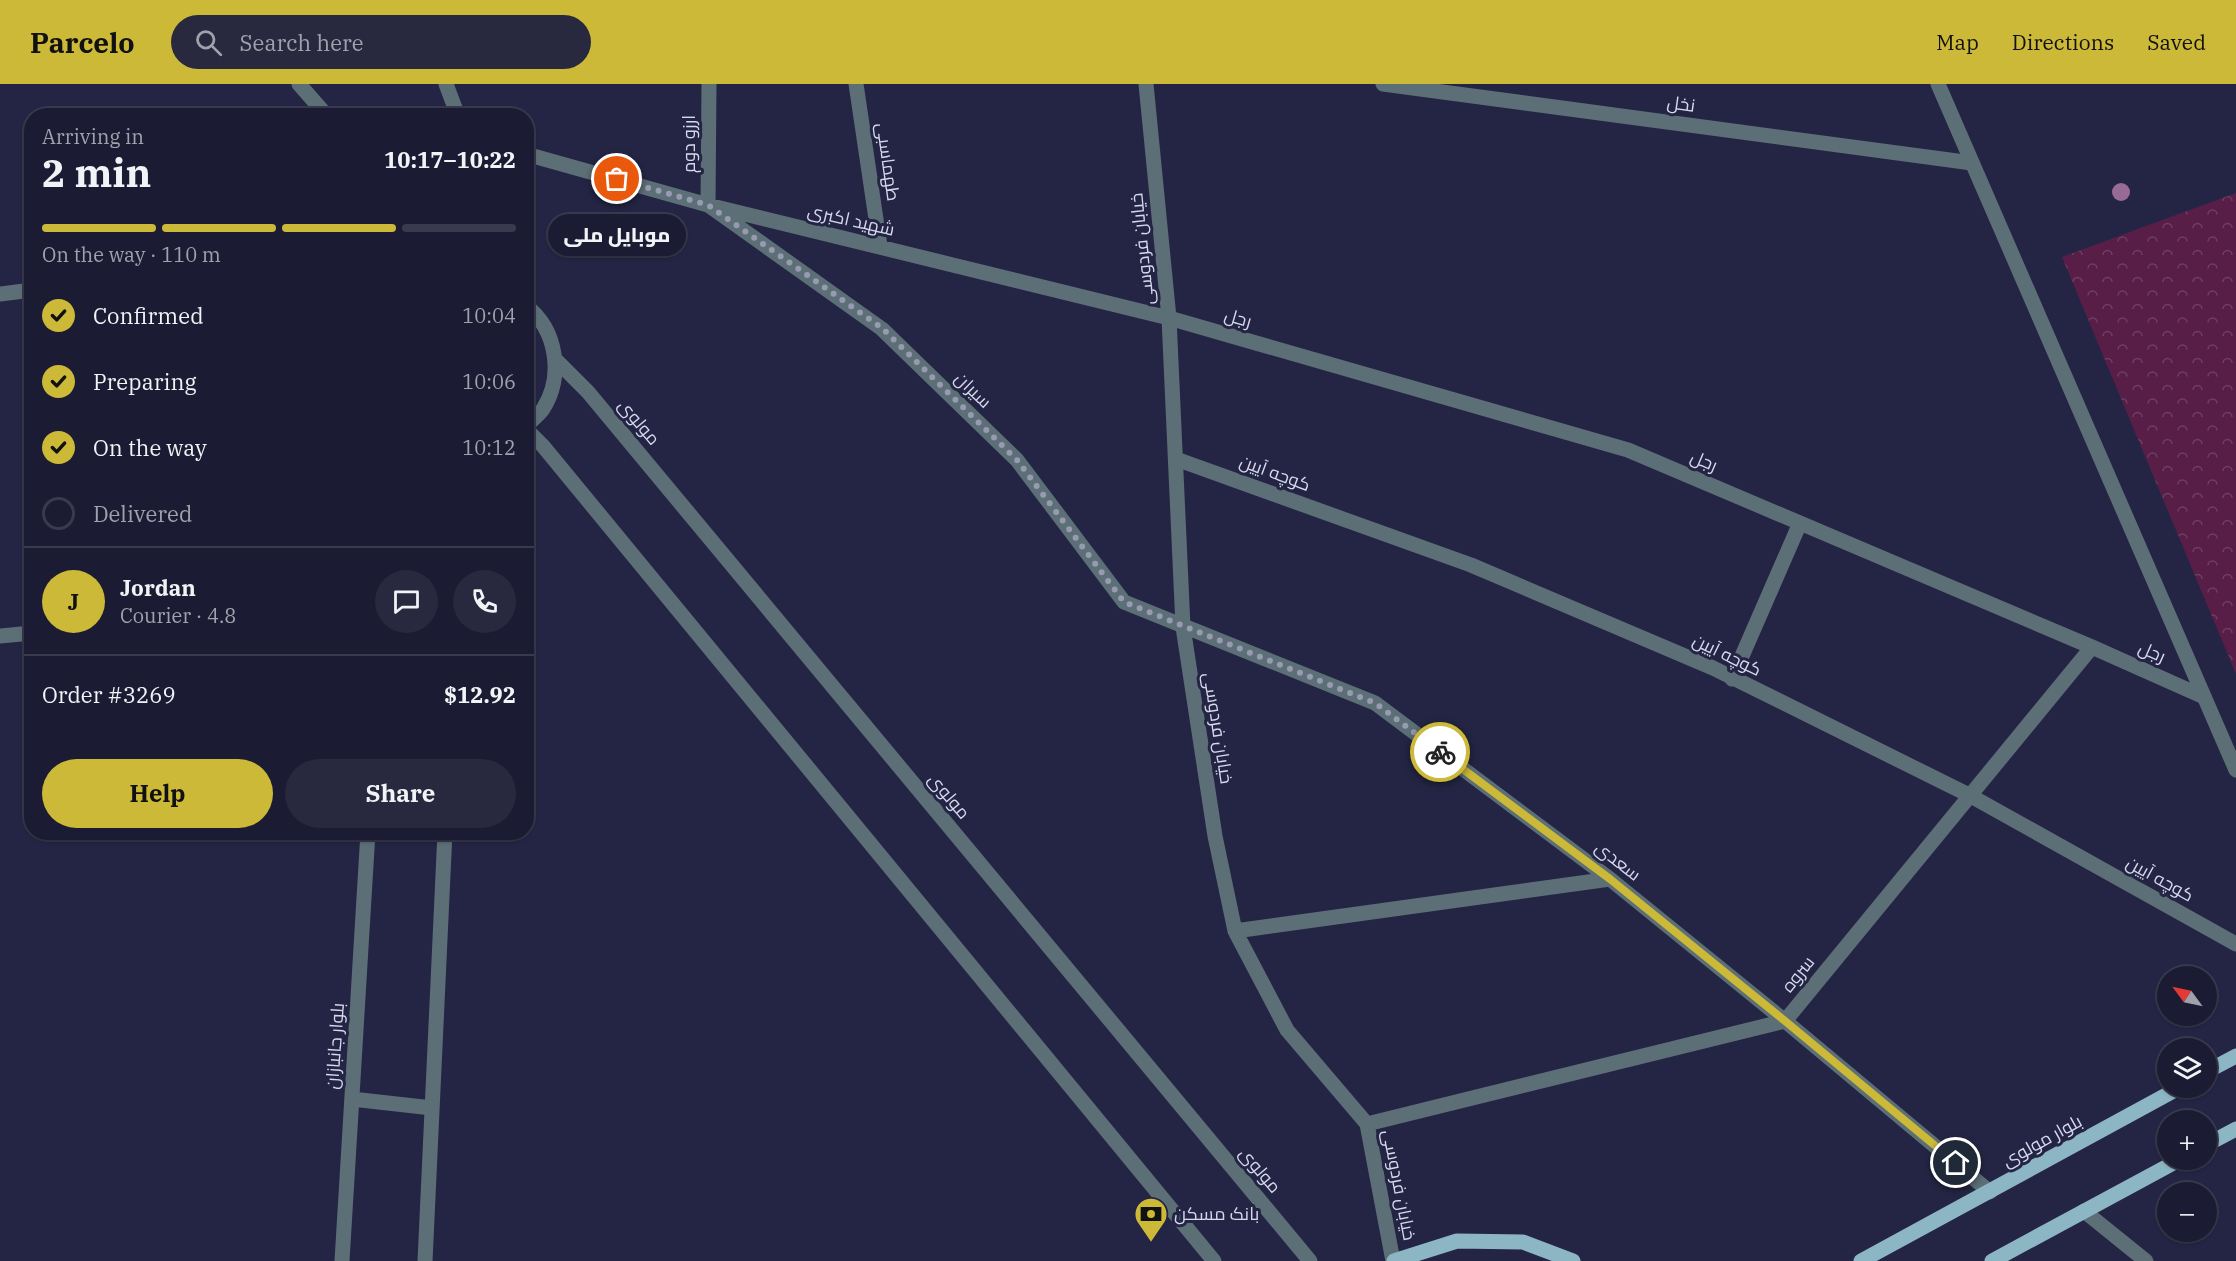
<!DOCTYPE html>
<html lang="en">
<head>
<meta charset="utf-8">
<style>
	:root { --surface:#1b1c33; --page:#28293f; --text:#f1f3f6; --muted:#a0a1ac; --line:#393a4e; --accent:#cdb938 }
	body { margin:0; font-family:"IBM Plex Serif",Cairo,serif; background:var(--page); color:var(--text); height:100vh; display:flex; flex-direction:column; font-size:22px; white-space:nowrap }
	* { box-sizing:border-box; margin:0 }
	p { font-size:20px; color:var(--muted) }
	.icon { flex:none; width:33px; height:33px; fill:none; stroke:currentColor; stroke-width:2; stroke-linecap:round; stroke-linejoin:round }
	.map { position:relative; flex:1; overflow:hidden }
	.side { position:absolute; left:24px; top:24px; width:510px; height:732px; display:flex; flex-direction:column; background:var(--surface); border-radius:24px; box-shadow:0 2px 4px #0004,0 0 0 2px var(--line) }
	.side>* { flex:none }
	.needle { width:39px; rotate:303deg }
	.buttons { position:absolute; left:2157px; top:882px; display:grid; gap:12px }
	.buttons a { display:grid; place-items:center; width:60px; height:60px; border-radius:50%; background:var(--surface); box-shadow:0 2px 4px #0004,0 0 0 2px var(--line); font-size:30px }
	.pin { position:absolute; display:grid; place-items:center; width:51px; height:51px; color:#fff; margin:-26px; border:3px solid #fff; border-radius:50%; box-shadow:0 2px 6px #0007 }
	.courier { position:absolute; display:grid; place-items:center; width:60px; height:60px; margin:-30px; border:4px solid #cdb938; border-radius:50%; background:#fff; color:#222; box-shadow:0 2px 8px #0007 }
	.bubble { position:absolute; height:42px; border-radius:21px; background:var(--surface); box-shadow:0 2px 4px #0004,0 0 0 2px var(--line); font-size:20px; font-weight:800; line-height:42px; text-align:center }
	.summary em { font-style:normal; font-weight:800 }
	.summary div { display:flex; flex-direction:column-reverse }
	.summary { display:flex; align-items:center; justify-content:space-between; height:102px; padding:0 18px }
	h1 { font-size:39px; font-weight:800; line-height:45px }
	.bar { display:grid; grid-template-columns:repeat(4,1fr); gap:9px 6px; align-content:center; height:72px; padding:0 18px }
	.bar i { height:8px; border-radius:4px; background:var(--line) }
	.bar .on { background:var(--accent) }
	.bar p { grid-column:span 4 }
	.line { display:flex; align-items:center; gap:15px; padding:0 18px; border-top:2px solid var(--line) }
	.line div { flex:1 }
	.round { display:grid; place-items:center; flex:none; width:63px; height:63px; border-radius:32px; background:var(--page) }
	ol { padding:0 18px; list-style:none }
	li { display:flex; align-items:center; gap:18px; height:66px }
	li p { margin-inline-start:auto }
	li .icon { padding:6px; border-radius:50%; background:var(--accent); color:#111; stroke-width:4 }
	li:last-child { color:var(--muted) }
	li i { width:33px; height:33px; border:3px solid var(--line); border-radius:50% }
	.button { display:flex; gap:12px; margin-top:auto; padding:12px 18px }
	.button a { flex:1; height:69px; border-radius:36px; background:var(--accent); color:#111; font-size:24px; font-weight:800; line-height:69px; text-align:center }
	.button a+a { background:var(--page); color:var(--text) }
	header { display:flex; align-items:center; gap:36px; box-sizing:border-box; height:84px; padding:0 30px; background:var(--accent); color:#111 }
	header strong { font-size:28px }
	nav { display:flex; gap:33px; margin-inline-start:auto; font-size:21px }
	.search { width:420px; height:54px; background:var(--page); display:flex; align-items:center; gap:15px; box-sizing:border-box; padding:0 21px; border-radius:33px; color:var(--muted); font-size:22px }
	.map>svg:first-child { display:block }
	.park { fill:url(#park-crowns) }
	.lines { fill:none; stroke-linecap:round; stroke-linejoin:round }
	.minor { stroke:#5c6f76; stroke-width:15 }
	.major { stroke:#8db6c4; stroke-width:15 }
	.tree { fill:#986b97 }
	.done { stroke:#989ab2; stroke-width:6; stroke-dasharray:0 10.8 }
	.route { stroke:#cdb938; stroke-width:8 }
	.labels { text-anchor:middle; stroke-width:6; stroke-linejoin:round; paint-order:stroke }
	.street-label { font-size:18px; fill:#d6d9ee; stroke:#242544 }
	.poi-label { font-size:18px; fill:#d6d9ee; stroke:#242544; text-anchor:start }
</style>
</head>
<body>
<header>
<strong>Parcelo</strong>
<div class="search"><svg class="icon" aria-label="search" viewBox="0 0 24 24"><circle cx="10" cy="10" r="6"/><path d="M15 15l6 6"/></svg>Search here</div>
<nav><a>Map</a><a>Directions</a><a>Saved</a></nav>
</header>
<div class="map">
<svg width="2236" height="1177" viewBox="0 0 2236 1177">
	<defs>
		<pattern id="park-crowns" width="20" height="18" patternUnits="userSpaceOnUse" patternTransform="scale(1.5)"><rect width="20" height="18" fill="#581e48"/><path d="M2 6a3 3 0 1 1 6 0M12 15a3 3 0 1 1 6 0" fill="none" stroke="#6f3e63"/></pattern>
	</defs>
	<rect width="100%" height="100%" fill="#242544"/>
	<!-- park -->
	<path class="park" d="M 2236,109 L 2236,590 L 2062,173 Z"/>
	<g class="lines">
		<!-- minor -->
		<path class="minor" d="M 299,0 L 327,32
			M 446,0 L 458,32
			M 709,0 L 708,121 L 882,245 L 1017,376 L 1124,518 L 1375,619 L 1610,795 L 1785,937 L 1990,1108
			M 856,0 L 880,162
			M 1146,0 L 1169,234 L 1183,543 L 1215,752 L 1235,847 L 1287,946 L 1367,1040 L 1393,1177
			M 1383,0 L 1972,79
			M 1938,0 L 2236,686
			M 526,70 L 708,121 L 1169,234 L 1628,366 L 2092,563 L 2204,613
			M 0,210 L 32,206
			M 526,222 C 557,245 564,293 543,325 C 539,331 532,336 526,342
			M 555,275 L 588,308 L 1310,1177
			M 526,345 L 543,362 L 1214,1177
			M 1176,375 L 1471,481 L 1713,584 L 1969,711 L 2236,860
			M 0,552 L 32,549
			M 1732,595 L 1800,439
			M 1235,847 L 1610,795
			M 352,1015 L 432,1024
			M 1367,1040 L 1785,937 L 2092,563
			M 2084,1127 L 2146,1177
			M 342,1177 L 368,748
			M 425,1177 L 445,748"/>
		<!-- major -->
		<path class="major" d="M 2206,988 L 2236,972
			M 2206,1061 L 2236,1045
			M 1394,1177 L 1457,1157 L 1523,1158 L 1573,1177
			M 1861,1177 L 2179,1004
			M 1992,1177 L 2179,1076"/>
	</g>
	<!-- trees -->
	<circle class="tree" cx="2121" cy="108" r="9"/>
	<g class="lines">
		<!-- done -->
		<path class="done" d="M 617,95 L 708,121 L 882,244 L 1017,376 L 1124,518 L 1375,619 L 1440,668"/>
		<!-- route -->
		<path class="route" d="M 1440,668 L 1610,795 L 1785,937 L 1956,1079"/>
	</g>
	<!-- icons -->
	<defs>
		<g id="bank-pin" transform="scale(1.725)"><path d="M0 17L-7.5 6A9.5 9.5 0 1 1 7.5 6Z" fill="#cdb938" stroke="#242544"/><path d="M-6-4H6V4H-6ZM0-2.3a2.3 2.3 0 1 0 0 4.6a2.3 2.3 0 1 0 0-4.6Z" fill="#111"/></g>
	</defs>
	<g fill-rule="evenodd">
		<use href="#bank-pin" x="1151" y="1130"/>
	</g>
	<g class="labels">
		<!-- street labels -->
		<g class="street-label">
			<text transform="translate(1681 20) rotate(8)" y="6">نخل</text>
			<text transform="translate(689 60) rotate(-90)" y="6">ارزو دوم</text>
			<text transform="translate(888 78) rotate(82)" y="6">طهماسبی</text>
			<text transform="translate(851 136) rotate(13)" y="6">شهید اکبری</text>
			<text transform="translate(1142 165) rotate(-96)" y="6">خیابان فردوسی</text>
			<text transform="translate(1238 234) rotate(16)" y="6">رجل</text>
			<text transform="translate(973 306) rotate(44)" y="6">سیران</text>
			<text transform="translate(639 338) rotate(50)" y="6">مولوی</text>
			<text transform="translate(1704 377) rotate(23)" y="6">رجل</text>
			<text transform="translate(1275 389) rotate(20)" y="6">کوچه آیین</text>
			<text transform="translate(2152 568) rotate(24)" y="6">رجل</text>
			<text transform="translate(1727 571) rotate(26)" y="6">کوچه آیین</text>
			<text transform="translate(1218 644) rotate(81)" y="6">خیابان فردوسی</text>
			<text transform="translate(949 712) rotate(50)" y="6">مولوی</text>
			<text transform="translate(1618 777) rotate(38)" y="6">سعدی</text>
			<text transform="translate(2160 795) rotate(29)" y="6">کوچه آیین</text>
			<text transform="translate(1798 890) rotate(-51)" y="6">سروه</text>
			<text transform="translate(335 962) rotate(-86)" y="6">بلوار جانبازان</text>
			<text transform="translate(2042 1057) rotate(-29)" y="6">بلوار مولوی</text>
			<text transform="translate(1260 1086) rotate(50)" y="6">مولوی</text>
			<text transform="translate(1399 1101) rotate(79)" y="6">خیابان فردوسی</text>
		</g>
		<!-- poi labels -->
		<g class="poi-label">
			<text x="1174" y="1136">بانک مسکن</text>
		</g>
	</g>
</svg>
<div class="buttons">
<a><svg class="needle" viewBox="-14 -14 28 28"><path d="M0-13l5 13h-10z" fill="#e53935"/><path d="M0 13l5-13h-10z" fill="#a0a1ac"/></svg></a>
<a><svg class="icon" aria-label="layers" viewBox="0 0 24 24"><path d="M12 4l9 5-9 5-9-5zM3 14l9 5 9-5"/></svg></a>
<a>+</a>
<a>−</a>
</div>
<div class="pin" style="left:617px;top:95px;background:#ea580c"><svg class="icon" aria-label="bag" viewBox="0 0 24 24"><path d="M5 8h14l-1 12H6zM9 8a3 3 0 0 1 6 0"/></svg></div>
<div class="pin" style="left:1956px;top:1079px;background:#1f2937"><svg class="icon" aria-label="home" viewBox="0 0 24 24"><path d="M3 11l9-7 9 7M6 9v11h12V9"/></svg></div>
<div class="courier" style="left:1440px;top:668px"><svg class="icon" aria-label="bike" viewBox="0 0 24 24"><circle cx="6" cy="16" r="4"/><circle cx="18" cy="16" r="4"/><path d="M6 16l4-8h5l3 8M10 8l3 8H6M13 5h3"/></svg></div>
<div class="bubble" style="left:548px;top:130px;width:138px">موبایل ملی</div>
<section class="side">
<div class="summary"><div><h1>2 min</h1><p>Arriving in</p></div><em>10:17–10:22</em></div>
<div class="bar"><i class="on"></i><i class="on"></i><i class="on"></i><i></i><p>On the way · 110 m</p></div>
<ol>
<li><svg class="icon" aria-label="check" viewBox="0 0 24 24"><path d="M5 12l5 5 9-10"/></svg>Confirmed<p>10:04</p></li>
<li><svg class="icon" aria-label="check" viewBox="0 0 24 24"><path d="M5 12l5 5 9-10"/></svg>Preparing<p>10:06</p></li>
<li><svg class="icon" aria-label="check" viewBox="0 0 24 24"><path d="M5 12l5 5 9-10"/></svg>On the way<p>10:12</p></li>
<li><i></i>Delivered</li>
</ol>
<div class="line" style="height:108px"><b class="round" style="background:var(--accent);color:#111">J</b><div><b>Jordan</b><p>Courier · 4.8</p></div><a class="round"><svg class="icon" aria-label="chat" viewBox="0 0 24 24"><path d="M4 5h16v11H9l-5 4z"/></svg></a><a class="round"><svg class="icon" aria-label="phone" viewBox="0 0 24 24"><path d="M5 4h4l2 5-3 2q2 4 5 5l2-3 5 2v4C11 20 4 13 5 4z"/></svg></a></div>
<div class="line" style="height:78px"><div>Order #3269</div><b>$12.92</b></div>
<div class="button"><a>Help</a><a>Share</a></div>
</section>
</div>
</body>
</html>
